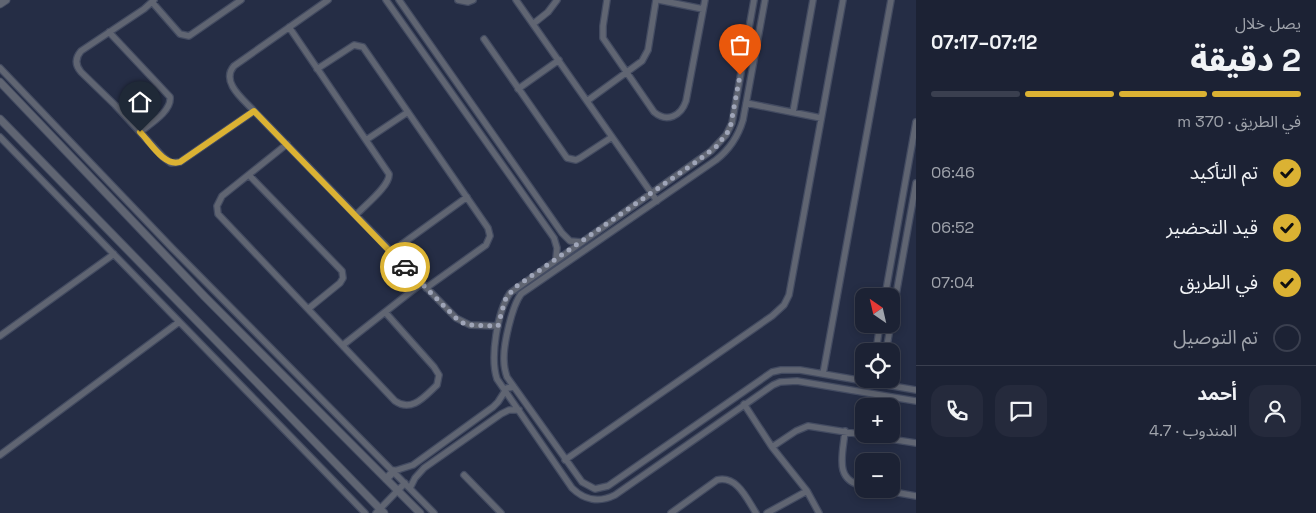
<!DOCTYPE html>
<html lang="ar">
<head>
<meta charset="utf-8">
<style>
	:root { --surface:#1c2234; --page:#252a3c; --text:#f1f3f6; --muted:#a0a4ac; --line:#3a3f4f; --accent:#dbb233 }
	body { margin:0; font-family:"Space Grotesk","Noto Sans Arabic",sans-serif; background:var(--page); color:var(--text); direction:rtl; height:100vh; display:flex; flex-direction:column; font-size:19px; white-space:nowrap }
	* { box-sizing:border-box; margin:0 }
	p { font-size:16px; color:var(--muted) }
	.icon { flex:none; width:28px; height:28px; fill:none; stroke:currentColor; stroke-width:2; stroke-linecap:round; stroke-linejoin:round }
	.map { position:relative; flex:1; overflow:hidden; direction:ltr }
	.sheet { display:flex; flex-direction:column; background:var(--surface); width:400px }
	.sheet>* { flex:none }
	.needle { width:32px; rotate:326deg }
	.tools { position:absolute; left:855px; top:288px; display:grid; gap:10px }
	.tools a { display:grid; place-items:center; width:45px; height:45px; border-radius:10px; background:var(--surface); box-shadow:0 2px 8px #0003,0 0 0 1px var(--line); font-size:25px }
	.pin { position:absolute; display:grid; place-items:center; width:42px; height:42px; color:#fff; margin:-51px -21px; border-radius:50% 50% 50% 0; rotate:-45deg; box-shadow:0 0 5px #0007 }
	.pin .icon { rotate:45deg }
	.courier { position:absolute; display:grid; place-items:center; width:50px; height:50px; margin:-25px; border:4px solid #dbb233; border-radius:50%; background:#fff; color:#222; box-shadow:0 1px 6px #0007 }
	.summary em { font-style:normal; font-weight:800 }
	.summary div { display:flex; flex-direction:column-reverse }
	.summary { display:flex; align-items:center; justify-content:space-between; height:85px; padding:0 15px }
	h1 { font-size:32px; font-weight:800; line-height:38px }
	.bar { display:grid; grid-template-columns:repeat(4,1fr); gap:8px 5px; align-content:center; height:60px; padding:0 15px }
	.bar i { height:6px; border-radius:4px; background:var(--line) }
	.bar .current { background:var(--accent) }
	.bar p { grid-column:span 4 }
	.line { display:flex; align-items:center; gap:12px; padding:0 15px; border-top:1px solid var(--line) }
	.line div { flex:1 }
	.round { display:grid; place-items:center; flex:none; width:52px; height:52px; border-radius:15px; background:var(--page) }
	ol { padding:0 15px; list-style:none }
	li { display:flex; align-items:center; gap:15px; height:55px }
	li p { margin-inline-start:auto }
	li .icon { padding:5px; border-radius:50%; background:var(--accent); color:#111; stroke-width:4 }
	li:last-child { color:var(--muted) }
	li i { width:28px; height:28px; border:2px solid var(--line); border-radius:50% }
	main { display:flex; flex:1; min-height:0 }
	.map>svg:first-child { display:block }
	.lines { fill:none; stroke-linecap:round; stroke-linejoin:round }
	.minor-casing { stroke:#434b61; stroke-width:8 }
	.tertiary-casing { stroke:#434b61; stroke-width:9 }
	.minor { stroke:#606572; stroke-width:5.5 }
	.tertiary { stroke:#606572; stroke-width:7 }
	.done { stroke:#9fa5b8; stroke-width:5; stroke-dasharray:0 9 }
	.route { stroke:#dbb233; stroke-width:6 }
</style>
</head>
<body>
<main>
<section class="sheet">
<div class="summary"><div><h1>2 دقيقة</h1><p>يصل خلال</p></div><em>07:12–07:17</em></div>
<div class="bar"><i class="current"></i><i class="current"></i><i class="current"></i><i></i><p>في الطريق · 370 m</p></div>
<ol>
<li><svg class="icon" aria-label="check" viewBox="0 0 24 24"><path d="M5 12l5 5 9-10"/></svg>تم التأكيد<p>06:46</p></li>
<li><svg class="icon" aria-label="check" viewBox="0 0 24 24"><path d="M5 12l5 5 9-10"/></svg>قيد التحضير<p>06:52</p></li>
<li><svg class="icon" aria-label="check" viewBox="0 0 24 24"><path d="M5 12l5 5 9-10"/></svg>في الطريق<p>07:04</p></li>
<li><i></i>تم التوصيل</li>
</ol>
<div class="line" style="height:90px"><a class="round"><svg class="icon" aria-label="person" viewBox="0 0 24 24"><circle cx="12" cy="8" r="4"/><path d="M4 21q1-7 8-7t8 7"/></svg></a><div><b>أحمد</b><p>المندوب · 4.7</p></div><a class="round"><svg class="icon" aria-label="chat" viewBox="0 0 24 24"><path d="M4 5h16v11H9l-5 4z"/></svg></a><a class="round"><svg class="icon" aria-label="phone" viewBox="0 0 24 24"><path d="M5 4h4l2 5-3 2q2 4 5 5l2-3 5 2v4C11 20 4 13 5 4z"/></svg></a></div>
</section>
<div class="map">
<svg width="916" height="513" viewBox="0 0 916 513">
	<rect width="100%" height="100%" fill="#252d45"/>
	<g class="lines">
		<!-- minor casing -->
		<g class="minor-casing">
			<path id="minor" d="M 154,0 L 144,9 L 81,51 C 75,58 75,65 81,72 L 115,105 L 163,157 L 171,163 L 180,162 L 254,111
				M 328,0 L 234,66 C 220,82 244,100 254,111 L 456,318 L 470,325 L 498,326
				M 386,0 L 554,238 L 557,248 L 556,259
				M 399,0 L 562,233 L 570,241 L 581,242
				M 458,0 L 468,2 L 473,0
				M 516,0 L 657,201
				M 607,0 L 603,26 L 603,38 L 654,112 C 667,123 681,116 686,101 L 705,0
				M 659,0 L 703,9
				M 754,0 L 732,123 L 726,135 L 711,151 L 510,293 C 497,312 490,358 497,379 L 572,488 C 584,500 599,503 615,495 L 773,385 L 780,382 L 797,381 L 916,401
				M 765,0 L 743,120 C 738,137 730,149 716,160 L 521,294 C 512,306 503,345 504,361 C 504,366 505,371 507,377 L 582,482 L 595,489 L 608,486 L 772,372 L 781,370 L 800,370 L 916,390
				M 152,2 L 180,34 L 189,36 L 241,0
				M 533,24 L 548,12 L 557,0
				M 289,27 L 389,174 C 390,186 364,206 356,215
				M 109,32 L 170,97 C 172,111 150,124 140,132
				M 484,39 L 567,158 L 576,160 L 580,158 L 612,137
				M 0,68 L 172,248 L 434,513
				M 317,69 L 354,45 L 363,47 L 488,228 L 490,236 L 486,245 L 426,288
				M 518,89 L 559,60
				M 587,101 L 642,61 L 648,50 L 656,0
				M 746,103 L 821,118
				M 793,112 L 813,0
				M 0,137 L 365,513
				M 366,140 L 408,112
				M 287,144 L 222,196 L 217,206 L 218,214 L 395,401 C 412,413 425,396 437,385 L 439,375 L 434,367 L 385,312
				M 249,175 L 342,271 L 343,278 L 340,283 L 308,309
				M 391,252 L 467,197
				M 885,296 L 916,122
				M 0,336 L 114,254
				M 343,345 L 422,283
				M 876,351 L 880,324
				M 886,351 L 916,183
				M 823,374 L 891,0
				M 744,404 L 772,447 L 807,491 L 819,513
				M 845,431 C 843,454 833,481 864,486
				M 772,447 L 796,431 L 808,426 L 916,443
				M 0,455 L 179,322
				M 565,460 L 772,316 L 784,305 L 789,295 L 843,0
				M 394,471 L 413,465 L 493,407 L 498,402 L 507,388 L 514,387
				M 464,475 L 501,513
				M 410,488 L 415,478 L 424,468 L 501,414 L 509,410 L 519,410
				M 877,489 L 916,496
				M 376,513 L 405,483
				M 671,513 L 717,480 C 737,475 747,499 756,513
				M 767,513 L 807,491"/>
		</g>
		<!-- tertiary casing -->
		<g class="tertiary-casing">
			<path id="tertiary" d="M 0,4 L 6,0
				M 0,82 L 205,297 L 420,513
				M 0,119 L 384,513
				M 386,479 L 394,471"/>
		</g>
		<!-- minor -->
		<use href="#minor" class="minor"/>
		<!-- tertiary -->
		<use href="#tertiary" class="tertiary"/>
	</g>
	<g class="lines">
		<!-- done -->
		<path class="done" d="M 405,267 L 460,322 L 470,325 L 498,326 L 505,300 L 514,288 L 696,162 L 717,146 L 730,129 L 740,75"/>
		<!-- route -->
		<path class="route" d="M 140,132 C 150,142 164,167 180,162 L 254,111 L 405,267"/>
	</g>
</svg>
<div class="tools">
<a><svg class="needle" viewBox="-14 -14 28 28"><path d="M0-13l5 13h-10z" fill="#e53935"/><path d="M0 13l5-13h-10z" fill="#a0a4ac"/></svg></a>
<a><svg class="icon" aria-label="locate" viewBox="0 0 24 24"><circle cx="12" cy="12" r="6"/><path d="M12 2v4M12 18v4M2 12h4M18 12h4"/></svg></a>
<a>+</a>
<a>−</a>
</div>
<div class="pin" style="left:740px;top:75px;background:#ea580c"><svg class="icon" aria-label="bag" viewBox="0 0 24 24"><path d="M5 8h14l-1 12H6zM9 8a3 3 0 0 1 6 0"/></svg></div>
<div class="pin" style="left:140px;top:132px;background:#1f2937"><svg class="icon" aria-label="home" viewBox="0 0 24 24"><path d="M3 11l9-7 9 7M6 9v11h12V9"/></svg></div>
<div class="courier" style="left:405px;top:267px"><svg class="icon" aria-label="car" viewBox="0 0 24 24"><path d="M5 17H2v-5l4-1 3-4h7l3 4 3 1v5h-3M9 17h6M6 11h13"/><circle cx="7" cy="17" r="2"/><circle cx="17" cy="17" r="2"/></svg></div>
</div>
</main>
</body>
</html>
